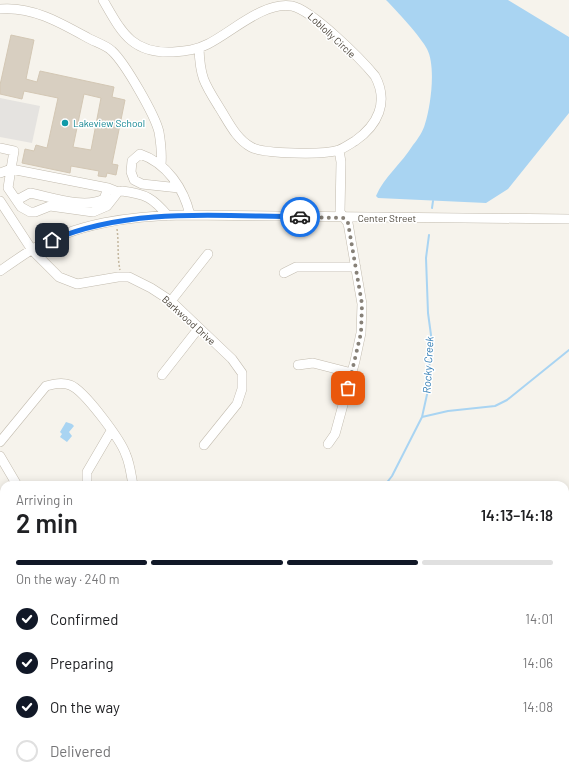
<!DOCTYPE html>
<html lang="en">
<head>
<meta charset="utf-8">
<style>
	:root { --surface:#fff; --page:#f2f2f2; --text:#202124; --muted:#757577; --line:#e0e0e0; --accent:#111827 }
	body { margin:0; font-family:Barlow,sans-serif; background:var(--page); color:var(--text); height:100vh; display:flex; flex-direction:column; font-size:15px; white-space:nowrap }
	* { box-sizing:border-box; margin:0 }
	p { font-size:13px; color:var(--muted) }
	.icon { flex:none; width:22px; height:22px; fill:none; stroke:currentColor; stroke-width:2; stroke-linecap:round; stroke-linejoin:round }
	.map { position:relative; flex:1; overflow:hidden }
	.sheet { position:absolute; left:0px; top:481px; width:569px; height:300px; display:flex; flex-direction:column; background:var(--surface); border-radius:12px 12px 0 0; box-shadow:0 2px 10px #0003 }
	.sheet>* { flex:none }
	.pin { position:absolute; display:grid; place-items:center; width:34px; height:34px; color:#fff; margin:-17px; border-radius:8px; box-shadow:0 2px 6px #0006 }
	.courier { position:absolute; display:grid; place-items:center; width:40px; height:40px; margin:-20px; border:3px solid #1a73e8; border-radius:50%; background:#fff; color:#222; box-shadow:0 1px 5px #0007 }
	.overview em { font-style:normal; font-weight:600 }
	.overview div { display:flex; flex-direction:column-reverse }
	.overview { display:flex; align-items:center; justify-content:space-between; height:68px; padding:0 16px }
	h1 { font-size:26px; font-weight:600; line-height:30px }
	.bar { display:grid; grid-template-columns:repeat(4,1fr); gap:6px 4px; align-content:center; height:48px; padding:0 16px }
	.bar i { height:5px; border-radius:3px; background:var(--line) }
	.bar .selected { background:var(--accent) }
	.bar p { grid-column:span 4 }
	ol { padding:0 16px; list-style:none }
	li { display:flex; align-items:center; gap:12px; height:44px }
	li p { margin-inline-start:auto }
	li .icon { padding:4px; border-radius:50%; background:var(--accent); color:#fff; stroke-width:4 }
	li:last-child { color:var(--muted) }
	li i { width:22px; height:22px; border:2px solid var(--line); border-radius:50% }
	.map>svg:first-child { display:block }
	.parking { fill:#e5e3e0 }
	.water { fill:#a9d4f2 }
	.lines { fill:none; stroke-linecap:round; stroke-linejoin:round }
	.stream { stroke:#a9d4f2; stroke-width:2 }
	.building { fill:#d8cfc1; stroke:#d3c7b4; fill-rule:evenodd }
	.minor-casing { stroke:#c2bbae; stroke-width:10 }
	.path { stroke:#c4b79f; stroke-width:1.5; stroke-dasharray:2 2; stroke-linecap:butt }
	.minor { stroke:#fff; stroke-width:9 }
	.done { stroke:#878178; stroke-width:4; stroke-dasharray:0 7.2 }
	.route { stroke:#1a73e8; stroke-width:5 }
	.culture-dot { fill:#0f9aa8; stroke:#fff; stroke-width:1.5 }
	.labels { text-anchor:middle; stroke-width:3; stroke-linejoin:round; paint-order:stroke }
	.street-label { font-size:10px; fill:#4b4439; stroke:#fff }
	.culture-label { font-size:10px; fill:#0d838f; stroke:#fff; text-anchor:start }
	.water-label { font-size:11px; font-style:italic; fill:#2e7ab2; stroke:#fff }
</style>
</head>
<body>
<div class="map">
<svg width="569" height="781" viewBox="0 0 569 781">
	<rect width="100%" height="100%" fill="#f6f3ec"/>
	<!-- parking -->
	<path class="parking" d="M 0,98 L 40,106 L 32,143 L 0,137 Z"/>
	<!-- water -->
	<path class="water" d="M 386,0 L 508,0 L 569,37 L 569,113 L 508,189 L 486,203 L 378,198 L 376,196 C 384,177 402,163 413,145 C 418,139 423,131 425,124 C 431,105 436,66 427,49 C 421,37 396,10 386,0 Z
		M 66,422 L 72,424 L 74,426 L 69,432 L 72,436 L 67,442 L 60,437 L 62,434 L 60,432 Z"/>
	<g class="lines">
		<!-- stream -->
		<path class="stream" d="M 432,208 L 433,201
			M 422,417 L 448,411 L 495,406 L 507,400 L 569,350
			M 385,485 L 392,476 L 422,417 L 428,390 L 431,335 L 428,313 L 426,258 L 429,235
			M 565,496 L 569,497
			M 101,781 L 103,777"/>
	</g>
	<!-- building -->
	<path class="building" d="M 11,35 L 34,40 L 26,79 L 37,82 L 40,71 L 114,87 L 112,97 L 125,100 L 112,164 L 118,165 L 116,175 L 107,173 L 106,177 L 98,176 L 99,171 L 71,166 L 70,173 L 22,163 L 25,149 L 34,151 L 36,145 L 47,148 L 58,98 L 24,91 L 22,99 L 0,94 L 0,85 ZM 84,94 L 101,98 L 91,150 L 73,147 Z"/>
	<g class="lines">
		<!-- minor casing -->
		<g class="minor-casing">
			<path id="minor" d="M 103,0 C 121,31 131,54 173,52 C 185,51 197,50 208,44 C 232,32 264,1 292,6 C 312,10 361,59 375,76 C 389,102 378,125 355,141 C 350,144 344,148 339,150 C 324,155 264,154 251,147 C 236,139 228,121 219,107 C 204,83 200,77 199,48
				M 0,9 C 32,6 61,23 88,38 C 95,42 106,45 112,51 C 125,63 155,115 159,132 C 161,144 162,154 161,165
				M 0,148 L 14,151 L 11,169 L 108,188 L 118,192
				M 0,173 L 11,169 L 8,188 L 21,207 L 30,212 L 35,212 L 50,206 L 93,212 L 107,206 L 118,192 L 122,191 C 146,194 153,198 168,216
				M 179,188 L 142,184 L 134,180 L 131,172 L 132,161 L 140,154 C 167,163 184,189 190,215
				M 17,200 L 30,193 C 51,197 84,209 104,199 L 108,188
				M 0,201 L 32,250 L 59,277 L 77,284 L 118,277 L 129,277 L 151,288 L 171,301 L 232,359 L 242,373 L 242,389 L 237,404 L 204,445
				M 0,271 C 10,264 20,257 31,250 C 76,223 131,216 183,215 L 569,219
				M 284,273 L 296,267 L 356,267
				M 171,301 L 208,254
				M 298,365 L 313,363 L 352,373
				M 162,375 L 198,329
				M 0,442 L 46,386 C 54,384 62,382 70,385 C 84,390 121,440 126,455 C 130,464 131,475 133,485
				M 328,444 L 335,434 L 355,361 L 361,333 L 362,304 L 348,223 L 340,212 L 341,162 L 339,150
				M 0,456 L 17,485
				M 87,485 L 87,472 L 111,431
				M 0,627 L 4,629
				M 565,718 L 569,718
				M 188,781 L 189,777"/>
		</g>
		<!-- path -->
		<path class="path" d="M 117,229 C 119,243 117,256 120,270"/>
		<!-- minor -->
		<use href="#minor" class="minor"/>
	</g>
	<g class="lines">
		<!-- done -->
		<path class="done" d="M 300,217 L 344,218 L 348,223 L 362,304 L 361,333 L 348,388"/>
		<!-- route -->
		<path class="route" d="M 52,240 C 131,207 216,216 300,217"/>
	</g>
	<!-- markers -->
	<circle class="culture-dot" cx="65" cy="123" r="4"/>
	<g class="labels">
		<!-- street labels -->
		<g class="street-label">
			<text transform="translate(332 35) rotate(43)" y="4">Loblolly Circle</text>
			<text x="387" y="222">Center Street</text>
			<text transform="translate(189 320) rotate(42)" y="4">Barkwood Drive</text>
		</g>
		<!-- culture labels -->
		<g class="culture-label">
			<text x="73" y="127">Lakeview School</text>
		</g>
		<!-- water labels -->
		<g class="water-label">
			<text transform="translate(428 365) rotate(-87)" y="4">Rocky Creek</text>
		</g>
	</g>
</svg>
<div class="pin" style="left:348px;top:388px;background:#ea580c"><svg class="icon" aria-label="bag" viewBox="0 0 24 24"><path d="M5 8h14l-1 12H6zM9 8a3 3 0 0 1 6 0"/></svg></div>
<div class="pin" style="left:52px;top:240px;background:#1f2937"><svg class="icon" aria-label="home" viewBox="0 0 24 24"><path d="M3 11l9-7 9 7M6 9v11h12V9"/></svg></div>
<div class="courier" style="left:300px;top:217px"><svg class="icon" aria-label="car" viewBox="0 0 24 24"><path d="M5 17H2v-5l4-1 3-4h7l3 4 3 1v5h-3M9 17h6M6 11h13"/><circle cx="7" cy="17" r="2"/><circle cx="17" cy="17" r="2"/></svg></div>
<section class="sheet">
<div class="overview"><div><h1>2 min</h1><p>Arriving in</p></div><em>14:13–14:18</em></div>
<div class="bar"><i class="selected"></i><i class="selected"></i><i class="selected"></i><i></i><p>On the way · 240 m</p></div>
<ol>
<li><svg class="icon" aria-label="check" viewBox="0 0 24 24"><path d="M5 12l5 5 9-10"/></svg>Confirmed<p>14:01</p></li>
<li><svg class="icon" aria-label="check" viewBox="0 0 24 24"><path d="M5 12l5 5 9-10"/></svg>Preparing<p>14:06</p></li>
<li><svg class="icon" aria-label="check" viewBox="0 0 24 24"><path d="M5 12l5 5 9-10"/></svg>On the way<p>14:08</p></li>
<li><i></i>Delivered</li>
</ol>
</section>
</div>
</body>
</html>
